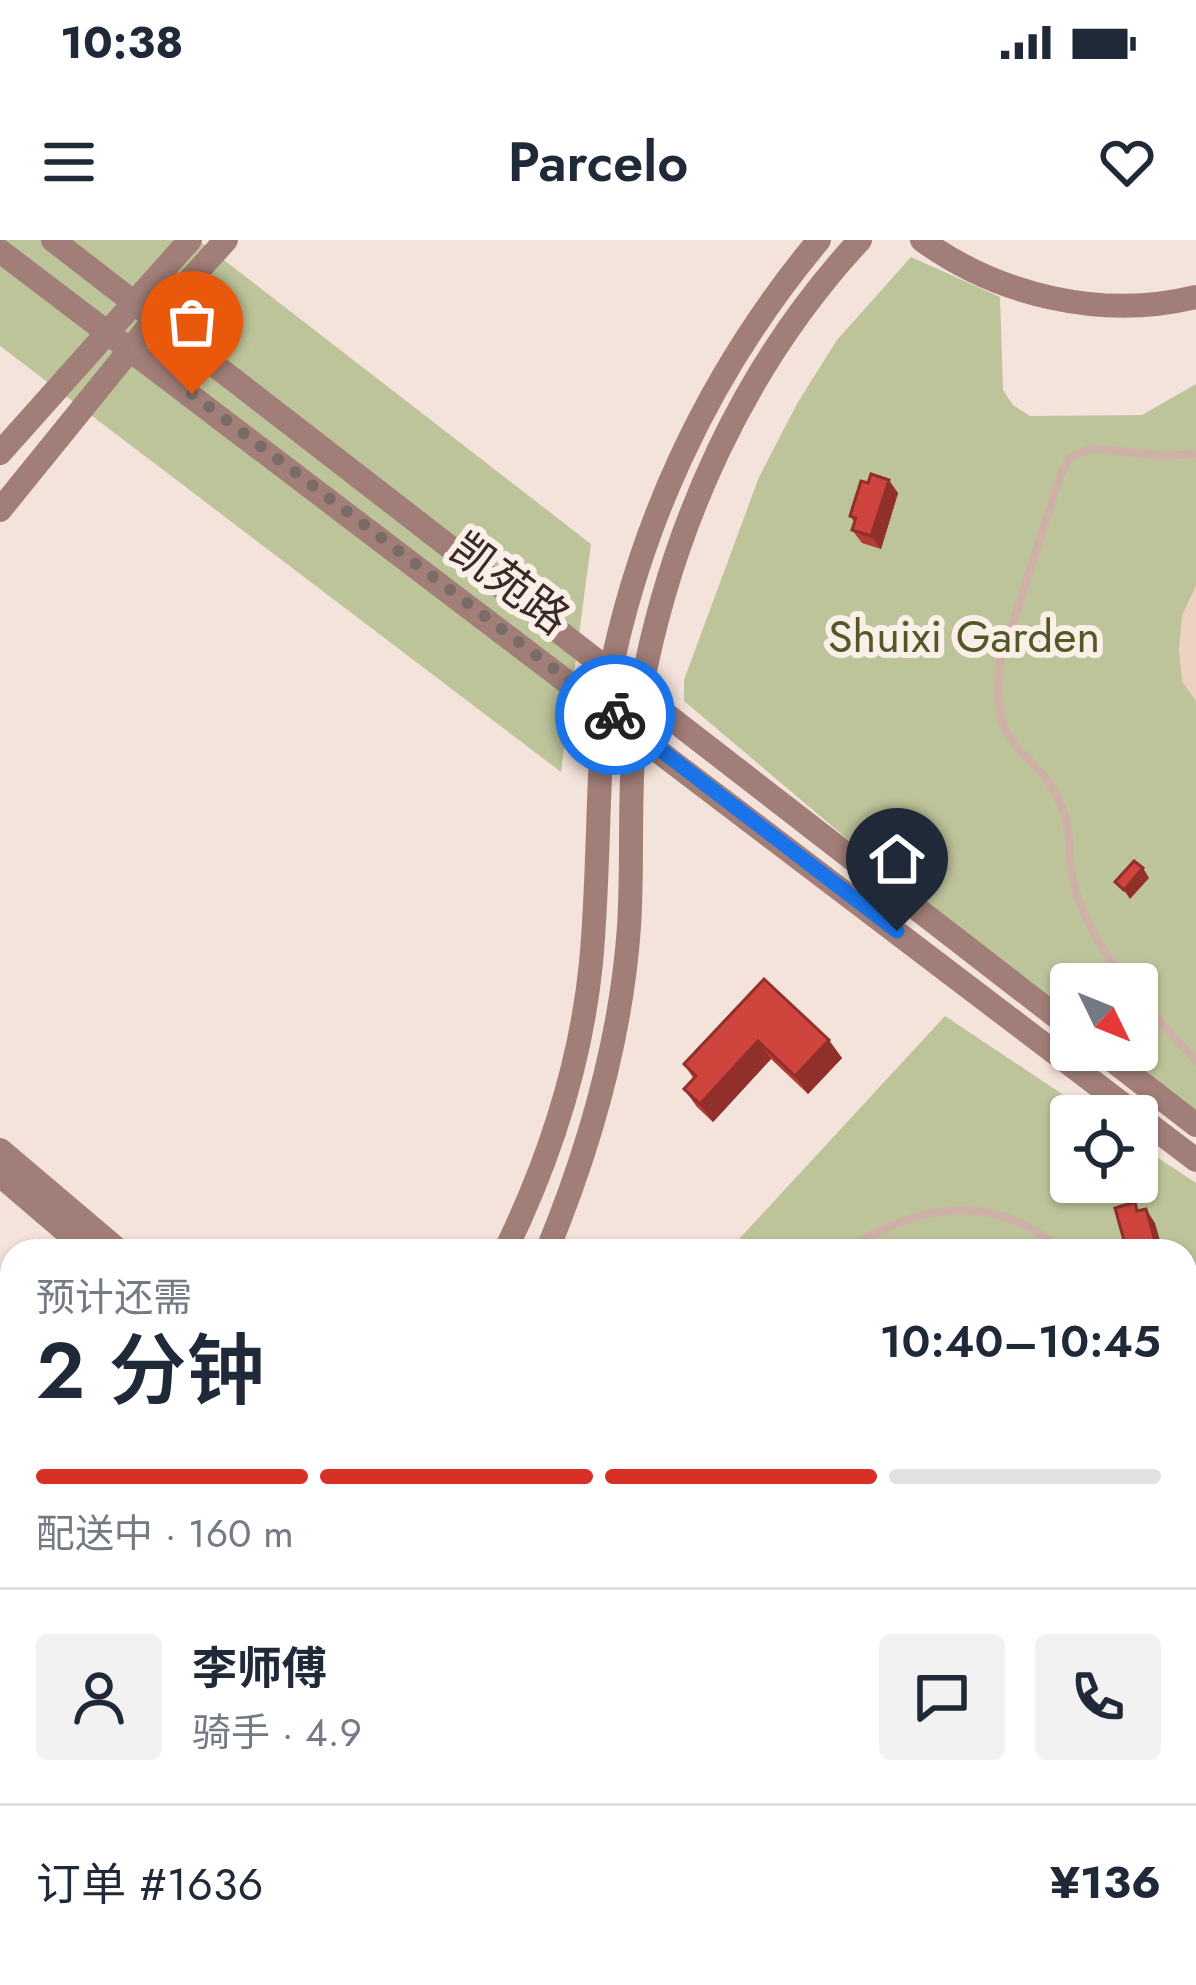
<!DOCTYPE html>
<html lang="zh">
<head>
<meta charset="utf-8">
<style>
	:root { --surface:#fff; --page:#f2f2f3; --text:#1f2937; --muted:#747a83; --line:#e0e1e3; --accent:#d93025 }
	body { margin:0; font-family:Jost,"Noto Sans SC",sans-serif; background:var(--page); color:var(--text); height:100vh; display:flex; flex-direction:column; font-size:45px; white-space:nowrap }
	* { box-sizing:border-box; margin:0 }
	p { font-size:39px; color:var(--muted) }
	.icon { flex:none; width:66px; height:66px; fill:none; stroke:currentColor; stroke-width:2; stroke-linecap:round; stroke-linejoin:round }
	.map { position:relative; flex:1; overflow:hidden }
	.panel { position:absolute; left:0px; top:999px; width:1197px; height:747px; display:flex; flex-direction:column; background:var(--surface); border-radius:36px 36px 0 0; box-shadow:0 3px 9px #0004 }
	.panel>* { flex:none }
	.needle { width:78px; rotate:133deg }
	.controls { position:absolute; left:1050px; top:723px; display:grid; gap:24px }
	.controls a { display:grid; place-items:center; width:108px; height:108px; border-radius:12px; background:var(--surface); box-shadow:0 3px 9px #0004; font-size:60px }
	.pin { position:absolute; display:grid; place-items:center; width:102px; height:102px; color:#fff; margin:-123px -51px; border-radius:50% 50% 50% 0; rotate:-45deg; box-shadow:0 0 12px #0007 }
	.pin .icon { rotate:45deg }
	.courier { position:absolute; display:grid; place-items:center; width:120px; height:120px; margin:-60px; border:9px solid #1a73e8; border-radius:50%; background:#fff; color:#222; box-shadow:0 3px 15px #0007 }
	.overview em { font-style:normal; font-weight:600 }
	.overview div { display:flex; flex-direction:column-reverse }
	.overview { display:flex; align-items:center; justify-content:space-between; height:204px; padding:0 36px }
	h1 { font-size:78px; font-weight:600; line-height:90px }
	.bar { display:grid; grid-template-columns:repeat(4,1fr); gap:18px 12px; align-content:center; height:144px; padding:0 36px }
	.bar i { height:15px; border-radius:9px; background:var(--line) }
	.bar .on { background:var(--accent) }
	.bar p { grid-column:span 4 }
	.line { display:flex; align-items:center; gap:30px; padding:0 36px; border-top:3px solid var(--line) }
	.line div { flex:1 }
	.round { display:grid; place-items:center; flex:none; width:126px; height:126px; border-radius:12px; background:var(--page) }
	.status { display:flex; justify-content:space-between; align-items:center; height:84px; padding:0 60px; background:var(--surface); direction:ltr }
	.status svg { height:33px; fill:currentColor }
	header { display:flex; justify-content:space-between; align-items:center; height:156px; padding:0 36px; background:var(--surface); font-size:54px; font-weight:600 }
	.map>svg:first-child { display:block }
	.green { fill:#bec49a }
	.plaza { fill:#edd1c1 }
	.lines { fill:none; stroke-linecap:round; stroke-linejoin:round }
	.lane { stroke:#cdb0a6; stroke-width:8 }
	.secondary { stroke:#a17e77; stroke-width:24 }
	.wall { fill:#b23b35 }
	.shaded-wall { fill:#91302b }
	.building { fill:#cf453e; stroke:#91302b; stroke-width:3 }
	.done { stroke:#7a6b66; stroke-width:12; stroke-dasharray:0 21.6 }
	.route { stroke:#1a73e8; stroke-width:15 }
	.labels { text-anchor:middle; stroke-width:12; stroke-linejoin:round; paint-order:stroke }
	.street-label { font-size:45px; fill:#392a27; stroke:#fbefe8 }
	.park-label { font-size:45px; fill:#515929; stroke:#fbefe8 }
</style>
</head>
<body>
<div class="status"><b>10:38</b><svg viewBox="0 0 49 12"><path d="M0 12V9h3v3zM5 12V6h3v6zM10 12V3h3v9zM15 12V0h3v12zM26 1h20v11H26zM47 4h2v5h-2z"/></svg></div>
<header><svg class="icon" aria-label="menu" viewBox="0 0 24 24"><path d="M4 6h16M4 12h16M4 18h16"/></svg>Parcelo<svg class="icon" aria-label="heart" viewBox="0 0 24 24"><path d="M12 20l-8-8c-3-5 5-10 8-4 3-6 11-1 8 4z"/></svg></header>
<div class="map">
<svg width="1196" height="1745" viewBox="0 0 1196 1745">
	<rect width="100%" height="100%" fill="#f4e3db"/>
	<!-- green -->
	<path class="green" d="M 0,0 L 198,0 L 591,304 L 561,532 L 0,106 Z
		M 911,17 L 1000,57 L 1003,150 L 1013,165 L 1030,176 L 1142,175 L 1196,144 L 1196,872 L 1116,810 L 1137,810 L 1137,744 L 1071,744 L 1071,775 L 852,603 L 684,461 L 684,440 L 759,237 L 798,162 L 837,100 Z
		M 945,776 L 1095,876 L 1071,876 L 1071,942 L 1137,942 L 1137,904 L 1196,943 L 1196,1745 L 637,1745 L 637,1734 L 1185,1734 L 1185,1011 L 728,1011 Z"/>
	<!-- plaza -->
	<path class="plaza" d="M 1196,346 L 1196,461 L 1182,441 L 1179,410 L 1182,375 Z"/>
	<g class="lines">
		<!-- lane -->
		<path class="lane" d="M 1127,744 C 1106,715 1083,680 1074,645 C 1068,620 1072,594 1063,570 C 1037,501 988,522 1000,422 L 1062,231 L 1071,217 L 1092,208 L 1162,216 L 1196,214
			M 1137,756 L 1196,821
			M 842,1011 C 917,965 992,949 1063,1011
			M 1185,1249 L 1196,1257
			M 692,1734 L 698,1745
			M 553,1745 L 553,1734
			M 600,1745 L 600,1734"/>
		<!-- secondary -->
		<path class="secondary" d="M 53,0 L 1071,788
			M 922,0 C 999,56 1103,80 1196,57
			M 0,11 L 1196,920
			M 198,35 C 186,65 190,89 209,115
			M 0,213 L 190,0
			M 0,270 L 158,75 L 226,0
			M 1099,810 L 1196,885
			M 0,910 L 119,1011
			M 0,935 L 89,1011
			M 505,1011 C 549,921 581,823 591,723 C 599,638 597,552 604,467 C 633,294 707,134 819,0
			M 547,1011 C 590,907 621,800 629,687 C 634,609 626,529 641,451 C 672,285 744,125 860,0
			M 0,1606 L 12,1593
			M 0,1656 L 12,1643
			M 452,1745 L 454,1734"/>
	</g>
	<!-- wall -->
	<path class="wall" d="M 898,253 L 881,309 L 862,303 L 852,290 L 855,283 L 850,276 Z
		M 764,739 L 842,818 L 808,854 L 771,819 L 713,882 L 697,867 L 684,849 L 694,839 L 684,824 Z
		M 0,1137 L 12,1146 L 12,1197 L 0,1204 Z
		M 294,1734 L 346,1734 L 336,1745 L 307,1745 Z"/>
	<!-- shaded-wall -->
	<path class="shaded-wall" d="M 889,240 L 898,253 L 881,309 L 871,296 Z
		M 1143,628 L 1149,638 L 1130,659 L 1124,650 Z
		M 829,800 L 842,818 L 808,854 L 795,836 Z
		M 758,801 L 771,819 L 713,882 L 700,864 Z
		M 1146,969 L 1155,983 L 1163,1011 L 1158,1011 L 1157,1008 Z
		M 12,1374 L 12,1422 L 0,1436 L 0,1388 Z
		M 317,1734 L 346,1734 L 336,1745 L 313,1745 L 310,1741 Z"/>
	<!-- building -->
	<path class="building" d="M 871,234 L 889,240 L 871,296 L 852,290 L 856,278 L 850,276 L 861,241 L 868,243 Z
		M 1134,621 L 1143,628 L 1124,650 L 1115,642 Z
		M 764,739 L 829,800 L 795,836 L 758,801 L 700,864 L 684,849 L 696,836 L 684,824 Z
		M 1135,962 L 1137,971 L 1146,969 L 1157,1008 L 1148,1011 L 1127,1011 L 1115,968 Z
		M 0,1137 L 12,1146 L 12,1160 L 0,1167 Z
		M 12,1211 L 12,1374 L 0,1388 L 0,1216 Z
		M 302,1734 L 317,1734 L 310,1741 Z"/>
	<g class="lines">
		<!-- done -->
		<path class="done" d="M 192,154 L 615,475"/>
		<!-- route -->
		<path class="route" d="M 615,475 L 897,691"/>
	</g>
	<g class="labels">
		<!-- street labels -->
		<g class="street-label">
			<text transform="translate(510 343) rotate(37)" y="16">凯苑路</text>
		</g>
		<!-- park labels -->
		<g class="park-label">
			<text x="964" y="412">Shuixi Garden</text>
		</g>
	</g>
</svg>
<div class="controls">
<a><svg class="needle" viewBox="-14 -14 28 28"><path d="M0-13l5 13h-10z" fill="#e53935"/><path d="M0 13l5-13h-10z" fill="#747a83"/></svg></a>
<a><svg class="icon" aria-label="locate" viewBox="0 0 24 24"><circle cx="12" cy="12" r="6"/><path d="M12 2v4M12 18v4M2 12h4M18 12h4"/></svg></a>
</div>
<div class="pin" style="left:192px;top:154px;background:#ea580c"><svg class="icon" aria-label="bag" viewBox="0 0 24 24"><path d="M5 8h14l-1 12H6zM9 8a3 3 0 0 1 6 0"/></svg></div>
<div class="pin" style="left:897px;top:691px;background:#1f2937"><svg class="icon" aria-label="home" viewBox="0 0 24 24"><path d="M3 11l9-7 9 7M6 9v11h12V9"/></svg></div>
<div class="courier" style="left:615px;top:475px"><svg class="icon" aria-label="bike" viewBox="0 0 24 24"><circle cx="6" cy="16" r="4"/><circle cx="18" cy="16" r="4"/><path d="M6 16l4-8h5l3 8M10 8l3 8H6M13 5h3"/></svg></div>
<section class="panel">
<div class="overview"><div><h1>2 分钟</h1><p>预计还需</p></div><em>10:40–10:45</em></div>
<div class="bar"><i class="on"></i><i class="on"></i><i class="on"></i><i></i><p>配送中 · 160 m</p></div>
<div class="line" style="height:216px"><a class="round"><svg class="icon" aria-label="person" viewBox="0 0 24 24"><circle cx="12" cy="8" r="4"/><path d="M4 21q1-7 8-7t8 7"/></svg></a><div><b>李师傅</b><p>骑手 · 4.9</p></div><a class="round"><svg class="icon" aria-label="chat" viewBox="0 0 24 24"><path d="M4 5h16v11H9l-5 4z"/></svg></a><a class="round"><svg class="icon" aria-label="phone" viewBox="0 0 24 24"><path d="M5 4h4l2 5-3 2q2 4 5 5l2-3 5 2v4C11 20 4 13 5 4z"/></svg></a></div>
<div class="line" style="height:156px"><div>订单 #1636</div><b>¥136</b></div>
</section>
</div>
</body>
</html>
